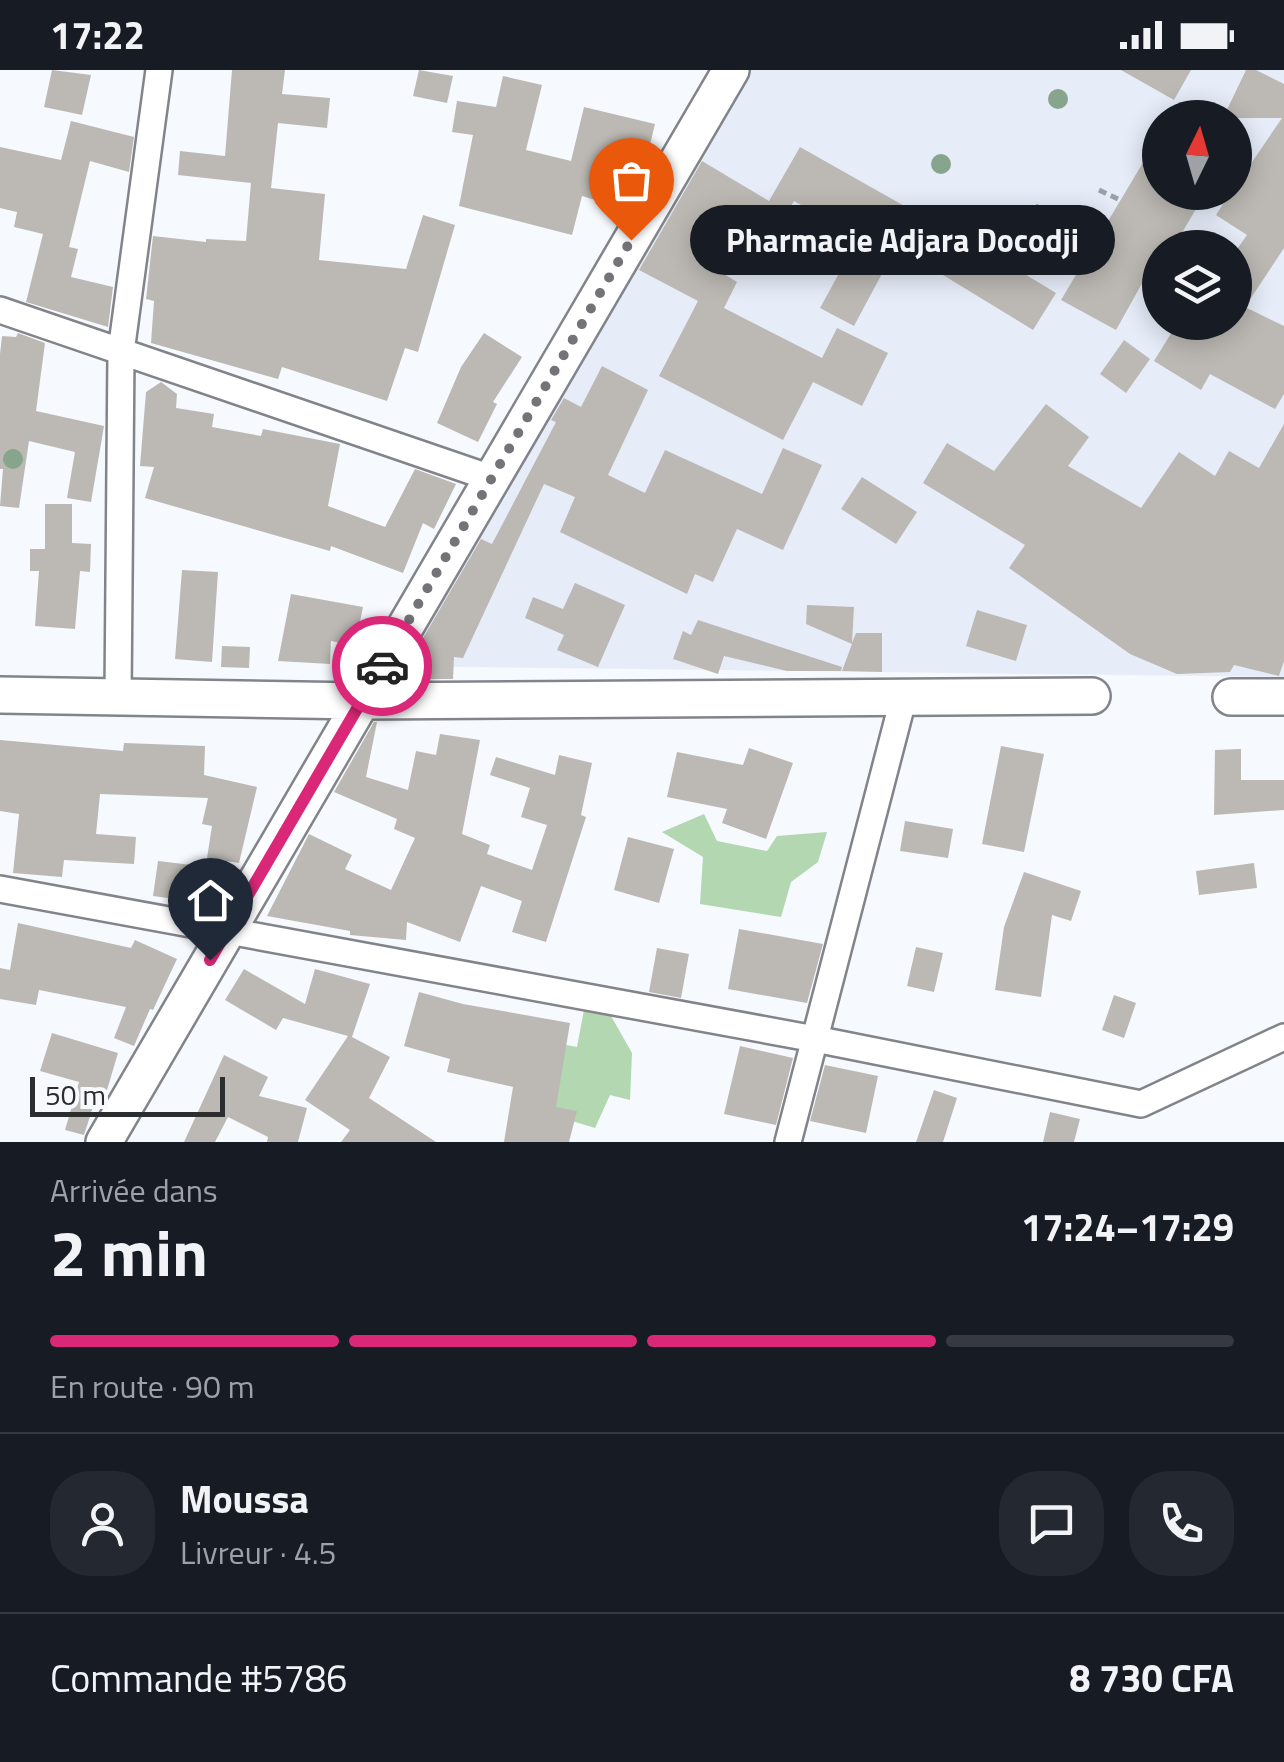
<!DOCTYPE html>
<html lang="fr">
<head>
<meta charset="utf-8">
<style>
	:root { --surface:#171b24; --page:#242831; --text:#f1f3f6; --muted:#9ea1a6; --line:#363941; --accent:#db2777 }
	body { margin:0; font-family:"Titillium Web",sans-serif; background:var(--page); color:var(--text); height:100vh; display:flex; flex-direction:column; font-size:38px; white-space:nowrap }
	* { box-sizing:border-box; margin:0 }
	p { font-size:32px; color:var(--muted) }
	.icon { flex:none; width:55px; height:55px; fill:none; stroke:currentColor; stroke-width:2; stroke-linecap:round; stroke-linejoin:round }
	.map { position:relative; height:1072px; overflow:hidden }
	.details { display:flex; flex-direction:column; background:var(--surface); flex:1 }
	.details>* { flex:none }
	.needle { width:65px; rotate:5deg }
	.tools { position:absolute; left:1142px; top:30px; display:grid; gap:20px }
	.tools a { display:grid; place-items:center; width:110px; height:110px; border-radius:50%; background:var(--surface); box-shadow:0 5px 25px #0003; font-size:50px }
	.scale { position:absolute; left:30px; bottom:25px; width:195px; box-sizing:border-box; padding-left:10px; border:5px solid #2c2d2f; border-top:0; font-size:28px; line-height:35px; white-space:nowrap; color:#2c2d2f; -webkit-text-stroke:8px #f6f9fe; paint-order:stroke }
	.pin { position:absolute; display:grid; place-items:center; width:85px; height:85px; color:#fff; margin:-102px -42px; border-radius:50% 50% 50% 0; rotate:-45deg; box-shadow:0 0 10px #0007 }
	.pin .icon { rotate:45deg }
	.courier { position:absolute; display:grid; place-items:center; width:100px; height:100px; margin:-50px; border:8px solid #db2777; border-radius:50%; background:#fff; color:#222; box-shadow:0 2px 12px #0007 }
	.bubble { position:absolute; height:70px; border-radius:35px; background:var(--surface); box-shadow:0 5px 25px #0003; font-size:32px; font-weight:700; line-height:70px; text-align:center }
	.head em { font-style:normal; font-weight:700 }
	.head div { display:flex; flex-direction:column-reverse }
	.head { display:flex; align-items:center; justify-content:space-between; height:170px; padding:0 50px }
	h1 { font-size:65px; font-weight:700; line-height:75px }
	.bar { display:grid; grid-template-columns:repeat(4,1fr); gap:15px 10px; align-content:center; height:120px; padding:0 50px }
	.bar i { height:12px; border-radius:8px; background:var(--line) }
	.bar .current { background:var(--accent) }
	.bar p { grid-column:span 4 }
	.line { display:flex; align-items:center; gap:25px; padding:0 50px; border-top:2px solid var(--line) }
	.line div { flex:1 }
	.round { display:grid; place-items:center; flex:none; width:105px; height:105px; border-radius:40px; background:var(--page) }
	.status { display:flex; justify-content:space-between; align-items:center; height:70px; padding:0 50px; background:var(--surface); direction:ltr }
	.status svg { height:28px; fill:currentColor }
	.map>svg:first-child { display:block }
	.built { fill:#e6ecf8; fill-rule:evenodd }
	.green { fill:#b2d7b1 }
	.building { fill:#bcb9b4 }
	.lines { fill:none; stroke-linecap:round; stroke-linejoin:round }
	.street-casing { stroke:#828489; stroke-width:30 }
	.secondary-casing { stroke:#828489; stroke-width:40 }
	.path { stroke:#9da0a3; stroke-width:5; stroke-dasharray:8 5; stroke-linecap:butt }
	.street { stroke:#fff; stroke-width:25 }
	.secondary { stroke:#fff; stroke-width:35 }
	.tree { fill:#87a58c }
	.done { stroke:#737477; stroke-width:10; stroke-dasharray:0 18 }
	.route { stroke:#db2777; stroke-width:12 }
</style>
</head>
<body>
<div class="status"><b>17:22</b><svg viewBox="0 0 49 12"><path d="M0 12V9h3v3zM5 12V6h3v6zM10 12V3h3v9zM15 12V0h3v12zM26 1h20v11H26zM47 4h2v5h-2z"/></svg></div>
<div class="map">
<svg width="1284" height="1072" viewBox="0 0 1284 1072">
	<rect width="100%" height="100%" fill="#f6f9fe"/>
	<!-- built -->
	<path class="built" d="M 749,0 L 1284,0 L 1284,607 L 396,596 ZM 1160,48 L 1235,48 L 1235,122 L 1160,122 ZM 1160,178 L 1235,178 L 1235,252 L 1160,252 Z"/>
	<!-- green -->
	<path class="green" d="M 704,744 L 717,771 L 767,781 L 777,766 L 827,762 L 818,792 L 791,812 L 781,847 L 700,834 L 703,787 L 662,762 Z
		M 584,940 L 611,946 L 632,983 L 630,1030 L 610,1025 L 595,1058 L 572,1051 L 531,1032 L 561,974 L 577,977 Z"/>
	<!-- building -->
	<path class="building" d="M 52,0 L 91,5 L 82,45 L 44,37 Z
		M 232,0 L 285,0 L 282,24 L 330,28 L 327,58 L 278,53 L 271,118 L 325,124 L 319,190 L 406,199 L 423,145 L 455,155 L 418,282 L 405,278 L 387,331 L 282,297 L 278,309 L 151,273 L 154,231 L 146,229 L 153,166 L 206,172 L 206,169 L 246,171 L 251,113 L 178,105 L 180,81 L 225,86 Z
		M 419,0 L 453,6 L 447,33 L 413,26 Z
		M 1121,0 L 1191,0 L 1174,30 Z
		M 1246,0 L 1256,0 L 1284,14 L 1284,178 L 1245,237 L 1284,256 L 1284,324 L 1275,339 L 1210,304 L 1201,320 L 1154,291 L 1178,252 L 1235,252 L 1235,182 L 1247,165 L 1216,145 L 1231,122 L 1235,122 L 1235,117 L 1282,48 L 1223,48 Z
		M 503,6 L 542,15 L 526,80 L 571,91 L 584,37 L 655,54 L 646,91 L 614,84 L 602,132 L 582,126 L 572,165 L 459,136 L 473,65 L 452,62 L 457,31 L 496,37 Z
		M 71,51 L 134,67 L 129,102 L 90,91 L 69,177 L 78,179 L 71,207 L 113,217 L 108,257 L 26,232 L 43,164 L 14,157 L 17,142 L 0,138 L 0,77 L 61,90 Z
		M 1160,64 L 1160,122 L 1206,122 L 1173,178 L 1160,178 L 1160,207 L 1149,201 L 1116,260 L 1061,230 Z
		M 800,77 L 915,142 L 854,256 L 820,238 L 859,167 L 794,131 L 775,162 L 734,138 L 703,191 L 737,212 L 724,238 L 822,288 L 837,258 L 888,283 L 862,336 L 813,312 L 783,370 L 659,306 L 698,231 L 639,200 L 702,91 L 769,131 Z
		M 965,168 L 1056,223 L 1033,260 L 943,205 Z
		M 18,263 L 45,273 L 36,341 L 104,356 L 91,432 L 67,428 L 75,382 L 29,371 L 19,438 L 0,436 L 3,399 L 0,399 L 0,284 L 2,266 L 16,267 Z
		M 484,263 L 522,287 L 493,332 L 497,334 L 478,372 L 437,353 L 461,297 Z
		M 1124,270 L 1150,289 L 1126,323 L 1100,304 Z
		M 602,296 L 648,320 L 608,405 L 645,423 L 665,380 L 762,424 L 783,378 L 822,395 L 783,480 L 737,459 L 713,512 L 695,504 L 687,524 L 560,462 L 575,427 L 544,414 L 463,588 L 454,587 L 453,609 L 409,609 L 409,592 L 481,469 L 492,474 L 556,352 L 551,350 L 564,328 L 581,337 Z
		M 161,312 L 177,324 L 176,338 L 214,344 L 212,357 L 261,366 L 263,359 L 340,374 L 328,436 L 385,457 L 415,399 L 456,414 L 434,459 L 423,453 L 403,503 L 331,476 L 330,481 L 145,428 L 154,397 L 140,396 L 146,322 Z
		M 1046,334 L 1089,367 L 1068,396 L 1141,438 L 1179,382 L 1215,406 L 1229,381 L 1259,398 L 1284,354 L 1284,591 L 1279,606 L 1234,595 L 1230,602 L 1177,604 L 1130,584 L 1009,498 L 1025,475 L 923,413 L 947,373 L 994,401 Z
		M 862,407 L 917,442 L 896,474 L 841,439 Z
		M 45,434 L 72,434 L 72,473 L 91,474 L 90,502 L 80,501 L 75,559 L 35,556 L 39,501 L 30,501 L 30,479 L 45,479 Z
		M 182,500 L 218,502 L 212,592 L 175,589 Z
		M 575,513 L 625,535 L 598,597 L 557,580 L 564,565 L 525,548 L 533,527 L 563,539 Z
		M 291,524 L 363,537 L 355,576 L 331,571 L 330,594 L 278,591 Z
		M 807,535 L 854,537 L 852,573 L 856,563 L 882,563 L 882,602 L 842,601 L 852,574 L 806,554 Z
		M 977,540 L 1027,555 L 1016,591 L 966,576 Z
		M 698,550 L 842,597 L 841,601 L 787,601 L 724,586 L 718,604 L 673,589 L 683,561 L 691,565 Z
		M 222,576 L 250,577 L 249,598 L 221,597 Z
		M 374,652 L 377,652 L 366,707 L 408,720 L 416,681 L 436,685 L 440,664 L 480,670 L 462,764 L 490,775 L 487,784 L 532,800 L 547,755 L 521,747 L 530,718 L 490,705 L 496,687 L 555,705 L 559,685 L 592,693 L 581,745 L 586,747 L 546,872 L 512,862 L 522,831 L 481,816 L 460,872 L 407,852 L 406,870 L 350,865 L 350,861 L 267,846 L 309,764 L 352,785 L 345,799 L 391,820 L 415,768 L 394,759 L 397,749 L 334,722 Z
		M 0,670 L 123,681 L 124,673 L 205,676 L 204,705 L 257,717 L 239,793 L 207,788 L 212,756 L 202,754 L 208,728 L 100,724 L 96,764 L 136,767 L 134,794 L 64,790 L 62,807 L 13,803 L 19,744 L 0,741 Z
		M 1001,676 L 1044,684 L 1024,782 L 982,774 Z
		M 749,678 L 793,693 L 766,769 L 722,753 L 727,739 L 667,727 L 677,682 L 743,695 Z
		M 1241,679 L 1241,710 L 1284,710 L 1284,740 L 1214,745 L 1215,680 Z
		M 905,751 L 953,759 L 948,788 L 900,781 Z
		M 628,767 L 674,779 L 659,833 L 614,820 Z
		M 158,791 L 217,798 L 212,834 L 153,826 Z
		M 1254,793 L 1257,818 L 1199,825 L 1196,801 Z
		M 1024,802 L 1081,821 L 1071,851 L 1052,845 L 1041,927 L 995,920 L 1004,857 Z
		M 18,853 L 131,878 L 135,870 L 177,889 L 153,940 L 150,939 L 134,976 L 114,968 L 126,937 L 39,920 L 36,935 L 0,929 L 0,898 L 10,900 Z
		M 739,859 L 823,874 L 807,933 L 728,919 Z
		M 916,877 L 943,883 L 934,922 L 907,916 Z
		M 657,878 L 689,884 L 681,928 L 649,922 Z
		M 244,899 L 305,934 L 315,899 L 370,914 L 352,967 L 390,987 L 369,1028 L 436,1072 L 341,1072 L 350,1060 L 305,1030 L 348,966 L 283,948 L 276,960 L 225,930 Z
		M 419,922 L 463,934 L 570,953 L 556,1037 L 577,1041 L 569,1072 L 504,1072 L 513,1017 L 447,1002 L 450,989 L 404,976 Z
		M 1114,925 L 1136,933 L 1124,968 L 1102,960 Z
		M 52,963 L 118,983 L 107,1020 L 99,1018 L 84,1065 L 65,1060 L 79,1012 L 40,1001 Z
		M 740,976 L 793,988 L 776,1055 L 724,1044 Z
		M 224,985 L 268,1007 L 259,1026 L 307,1038 L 298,1072 L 267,1072 L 268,1067 L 228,1047 L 215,1072 L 184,1072 Z
		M 825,995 L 878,1006 L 866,1063 L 810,1051 Z
		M 934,1020 L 957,1028 L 943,1072 L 916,1072 Z
		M 1050,1042 L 1080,1049 L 1074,1072 L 1043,1072 Z"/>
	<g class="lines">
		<!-- street casing -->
		<g class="street-casing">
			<path id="street" d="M 0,240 L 491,408
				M 118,626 L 121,282 L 159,0
				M 0,819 L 815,969 L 1141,1034 L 1284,967
				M 788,1072 L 904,626"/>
		</g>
		<!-- secondary casing -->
		<g class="secondary-casing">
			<path id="secondary" d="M 0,625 L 361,631 L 1092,626
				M 1231,627 L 1284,627
				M 104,1072 L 731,0"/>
		</g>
		<!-- path -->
		<path class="path" d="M 1099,120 L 1120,130
			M 1005,192 L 1039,135"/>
		<!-- street -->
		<use href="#street" class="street"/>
		<!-- secondary -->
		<use href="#secondary" class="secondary"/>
	</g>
	<!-- trees -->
	<g class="tree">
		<circle cx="1058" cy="29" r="10"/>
		<circle cx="941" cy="94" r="10"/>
		<circle cx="13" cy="389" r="10"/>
	</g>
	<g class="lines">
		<!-- done -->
		<path class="done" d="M 382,596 L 631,170"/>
		<!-- route -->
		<path class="route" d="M 210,890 L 382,596"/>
	</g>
</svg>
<div class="tools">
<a><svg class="needle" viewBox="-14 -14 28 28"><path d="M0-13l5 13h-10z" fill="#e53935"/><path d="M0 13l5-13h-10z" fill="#9ea1a6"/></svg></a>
<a><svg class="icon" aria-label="layers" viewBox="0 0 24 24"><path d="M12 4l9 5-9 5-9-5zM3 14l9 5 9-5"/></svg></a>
</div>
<div class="scale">50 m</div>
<div class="pin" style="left:631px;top:170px;background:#ea580c"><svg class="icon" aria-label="bag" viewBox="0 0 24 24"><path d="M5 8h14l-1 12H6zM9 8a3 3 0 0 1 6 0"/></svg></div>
<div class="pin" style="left:210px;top:890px;background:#1f2937"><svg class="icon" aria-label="home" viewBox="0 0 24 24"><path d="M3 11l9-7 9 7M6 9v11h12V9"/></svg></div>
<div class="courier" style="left:382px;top:596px"><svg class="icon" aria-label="car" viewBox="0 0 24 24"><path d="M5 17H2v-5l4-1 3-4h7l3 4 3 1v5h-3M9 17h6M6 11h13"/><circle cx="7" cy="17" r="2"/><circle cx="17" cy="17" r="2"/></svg></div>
<div class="bubble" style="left:690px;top:135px;width:425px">Pharmacie Adjara Docodji</div>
</div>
<section class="details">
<div class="head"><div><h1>2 min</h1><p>Arrivée dans</p></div><em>17:24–17:29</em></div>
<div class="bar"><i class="current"></i><i class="current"></i><i class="current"></i><i></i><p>En route · 90 m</p></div>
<div class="line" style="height:180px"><a class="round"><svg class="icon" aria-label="person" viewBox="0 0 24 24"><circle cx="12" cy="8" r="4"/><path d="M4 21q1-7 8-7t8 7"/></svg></a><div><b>Moussa</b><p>Livreur · 4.5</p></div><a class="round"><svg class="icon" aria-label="chat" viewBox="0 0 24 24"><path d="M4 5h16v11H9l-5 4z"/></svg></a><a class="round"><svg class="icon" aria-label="phone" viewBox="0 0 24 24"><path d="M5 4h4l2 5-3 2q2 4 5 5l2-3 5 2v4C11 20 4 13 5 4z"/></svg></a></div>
<div class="line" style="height:130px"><div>Commande #5786</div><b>8 730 CFA</b></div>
</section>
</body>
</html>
